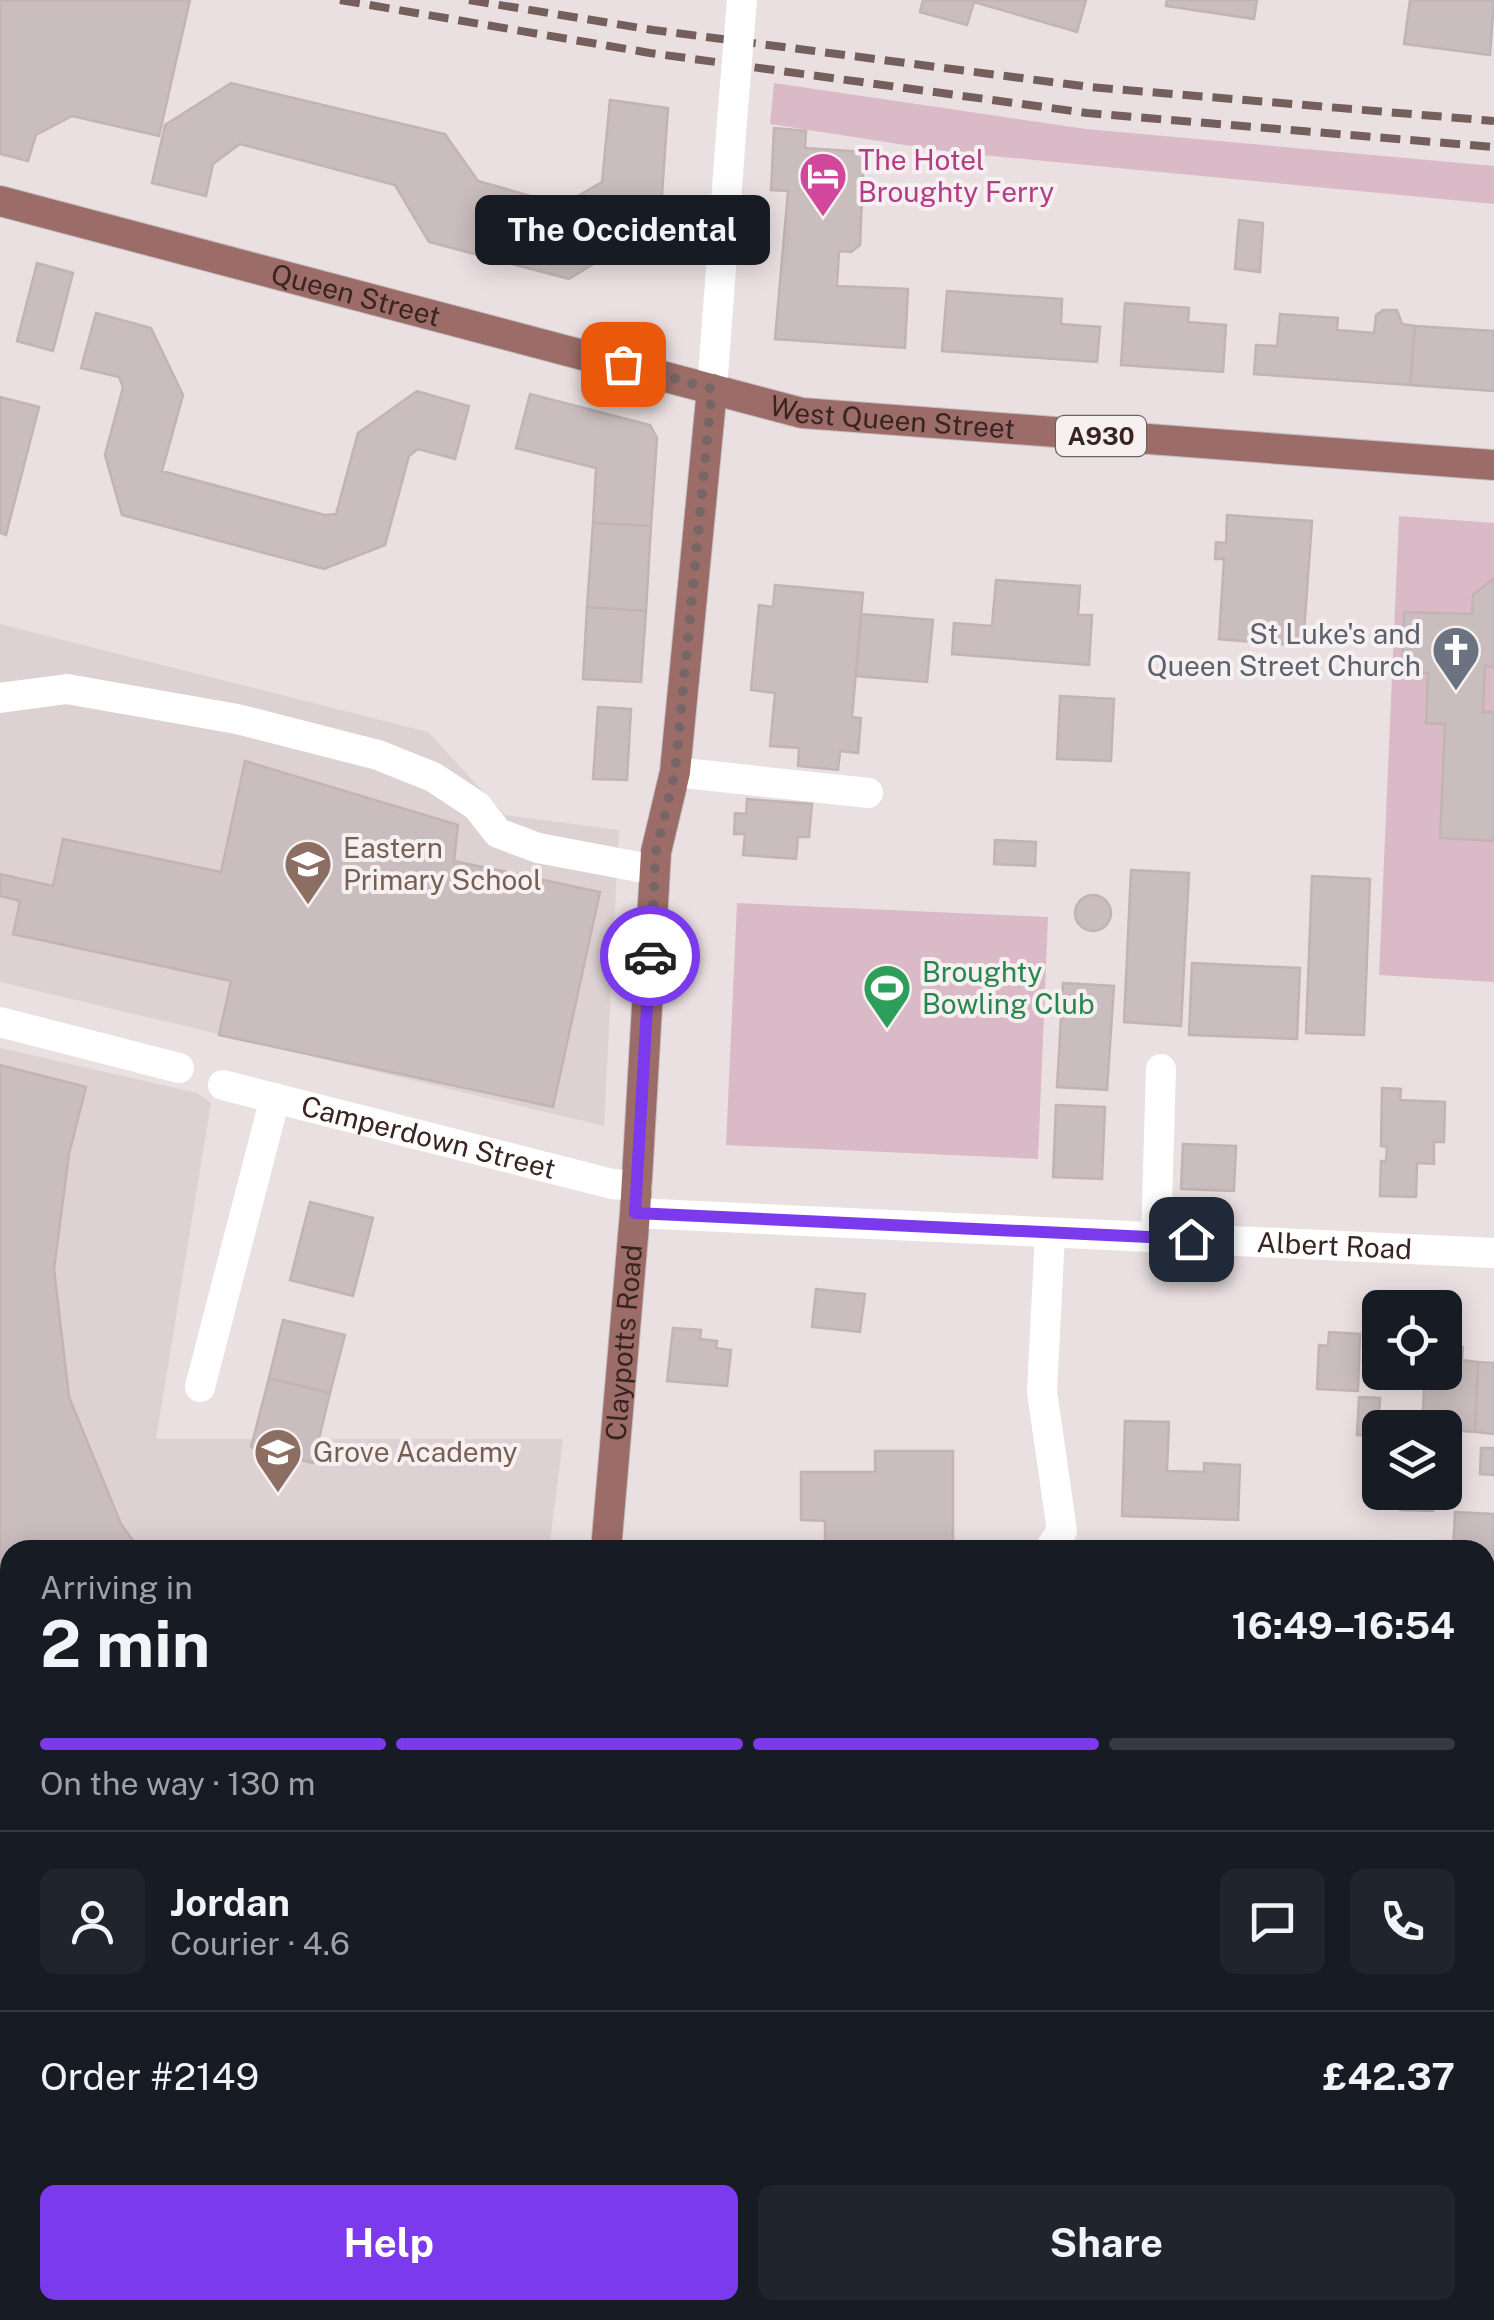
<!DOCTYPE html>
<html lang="en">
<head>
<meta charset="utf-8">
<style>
	:root { --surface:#171b24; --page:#20242c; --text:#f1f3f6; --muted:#9ea1a6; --line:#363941; --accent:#7c3aed }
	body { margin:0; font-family:"Public Sans",sans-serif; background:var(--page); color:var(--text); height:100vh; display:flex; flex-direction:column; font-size:38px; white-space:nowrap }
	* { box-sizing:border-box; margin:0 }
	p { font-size:32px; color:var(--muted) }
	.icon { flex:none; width:55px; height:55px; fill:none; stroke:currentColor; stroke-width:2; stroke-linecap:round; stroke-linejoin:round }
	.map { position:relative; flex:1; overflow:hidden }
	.details { position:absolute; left:0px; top:1540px; width:1495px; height:780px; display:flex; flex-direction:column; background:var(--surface); border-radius:30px 30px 0 0; box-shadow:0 5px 25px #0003 }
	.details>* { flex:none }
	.buttons { position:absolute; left:1362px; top:1290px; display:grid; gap:20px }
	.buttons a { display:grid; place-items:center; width:100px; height:100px; border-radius:15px; background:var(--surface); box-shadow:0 5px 25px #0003; font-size:50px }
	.pin { position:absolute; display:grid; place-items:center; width:85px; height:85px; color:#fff; margin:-42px; border-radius:20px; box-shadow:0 5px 15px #0006 }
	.courier { position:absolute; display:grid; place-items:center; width:100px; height:100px; margin:-50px; border:8px solid #7c3aed; border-radius:50%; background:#fff; color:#222; box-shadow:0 2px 12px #0007 }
	.bubble { position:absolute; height:70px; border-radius:15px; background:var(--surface); box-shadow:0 5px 25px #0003; font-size:32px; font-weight:700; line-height:70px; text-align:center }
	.overview em { font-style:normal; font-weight:700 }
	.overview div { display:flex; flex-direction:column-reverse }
	.overview { display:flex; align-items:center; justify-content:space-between; height:170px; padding:0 40px }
	h1 { font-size:65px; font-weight:700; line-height:75px }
	.bar { display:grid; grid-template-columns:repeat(4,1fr); gap:15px 10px; align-content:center; height:120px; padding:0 40px }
	.bar i { height:12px; border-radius:8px; background:var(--line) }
	.bar .current { background:var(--accent) }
	.bar p { grid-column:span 4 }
	.line { display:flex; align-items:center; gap:25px; padding:0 40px; border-top:2px solid var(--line) }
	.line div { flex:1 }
	.round { display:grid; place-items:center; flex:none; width:105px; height:105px; border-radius:15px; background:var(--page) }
	.primary-button { display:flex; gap:20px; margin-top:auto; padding:20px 40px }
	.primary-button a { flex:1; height:115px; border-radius:15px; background:var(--accent); color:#fff; font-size:40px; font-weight:700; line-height:115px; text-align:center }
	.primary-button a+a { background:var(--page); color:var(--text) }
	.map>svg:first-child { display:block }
	.built { fill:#ddd1d2 }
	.green { fill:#d9bac6 }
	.building { fill:#cabdbe; stroke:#c3b3b4; stroke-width:2.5 }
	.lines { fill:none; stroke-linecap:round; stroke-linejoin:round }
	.major-casing { stroke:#c4bdbd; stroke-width:32 }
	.minor { stroke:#fff; stroke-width:30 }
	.major { stroke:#9c6d68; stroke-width:30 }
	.rail { stroke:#745f5c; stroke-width:8; stroke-dasharray:20 10; stroke-linecap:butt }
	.minor-bridge { stroke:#fff; stroke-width:30 }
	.done { stroke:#776665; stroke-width:10; stroke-dasharray:0 18 }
	.route { stroke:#7c3aed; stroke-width:12 }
	.labels { text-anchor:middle; stroke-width:8; stroke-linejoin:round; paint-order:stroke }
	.shield { fill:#f7f0f1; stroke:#726160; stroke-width:2.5 }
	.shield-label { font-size:25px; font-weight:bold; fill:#392422 }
	.hotel-label { font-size:28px; fill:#b23c85; stroke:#f7f0f1; text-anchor:start }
	.street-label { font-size:28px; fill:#392422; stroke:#f7f0f1 }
	.worship-label { font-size:28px; fill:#5b616d; stroke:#f7f0f1; text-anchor:end }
	.education-label { font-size:28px; fill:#785e54; stroke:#f7f0f1; text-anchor:start }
	.leisure-label { font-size:28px; fill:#27864d; stroke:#f7f0f1; text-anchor:start }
</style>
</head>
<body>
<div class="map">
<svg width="1494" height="2320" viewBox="0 0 1494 2320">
	<rect width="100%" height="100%" fill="#eae0e1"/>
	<!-- built -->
	<path class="built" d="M 0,624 L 428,732 L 505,815 L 619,830 L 604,1126 L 0,982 Z
		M 0,1048 L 197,1093 L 211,1103 L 156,1439 L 563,1439 L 549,1550 L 10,1550 L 10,2008 L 0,2008 Z"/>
	<!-- green -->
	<path class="green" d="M 774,83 L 1086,129 L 1494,166 L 1494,204 L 950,152 L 770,124 Z
		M 1399,516 L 1494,523 L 1494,982 L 1379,975 Z
		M 737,903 L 1048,917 L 1038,1159 L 726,1145 Z"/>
	<!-- building -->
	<path class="building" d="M 0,0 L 190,0 L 159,136 L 72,116 L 36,135 L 28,161 L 0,154 Z
		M 923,0 L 1086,0 L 1077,32 L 974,2 L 967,25 L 920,12 Z
		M 1167,0 L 1257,0 L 1254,19 L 1166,6 Z
		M 1410,0 L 1494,0 L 1490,55 L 1404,44 Z
		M 231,83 L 445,134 L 478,181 L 562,205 L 602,182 L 610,100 L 668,108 L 660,223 L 569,279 L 429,242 L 395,185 L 240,144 L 213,164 L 206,196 L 152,183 L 165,125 Z
		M 774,128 L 806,131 L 805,148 L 864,152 L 860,245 L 851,252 L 839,251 L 837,286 L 908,289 L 905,348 L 775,339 L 788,191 L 771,190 Z
		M 1239,220 L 1263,223 L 1260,272 L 1235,269 Z
		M 37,263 L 73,273 L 53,351 L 17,341 Z
		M 947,291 L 1062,299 L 1061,324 L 1100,327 L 1097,362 L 942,351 Z
		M 1125,303 L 1189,308 L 1188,322 L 1226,325 L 1223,372 L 1121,365 Z
		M 1383,310 L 1397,310 L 1402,324 L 1415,326 L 1410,385 L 1254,374 L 1256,345 L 1277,346 L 1280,314 L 1338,318 L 1337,330 L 1374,333 L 1376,315 Z
		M 96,313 L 151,328 L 183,395 L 162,471 L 325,515 L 336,514 L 358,433 L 417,391 L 469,406 L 455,459 L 418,449 L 409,456 L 385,545 L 324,569 L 122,515 L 105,455 L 123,387 L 119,377 L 81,368 Z
		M 1415,326 L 1494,331 L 1494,391 L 1410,385 Z
		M 530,394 L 650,425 L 657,438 L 651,526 L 593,523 L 596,468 L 516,448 Z
		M 0,397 L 39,407 L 6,535 L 0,533 Z
		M 1227,515 L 1312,521 L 1303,646 L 1219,639 L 1224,559 L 1215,559 L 1216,542 L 1226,543 Z
		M 593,523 L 651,526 L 646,611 L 587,607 Z
		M 1494,578 L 1494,667 L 1485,666 L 1483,712 L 1494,712 L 1494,841 L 1440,838 L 1445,724 L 1426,723 L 1428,673 L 1402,672 L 1404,612 L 1472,614 L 1473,595 Z
		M 996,580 L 1080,586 L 1078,615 L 1092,615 L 1089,665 L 952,654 L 954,623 L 992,626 Z
		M 775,585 L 863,593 L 852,717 L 861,718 L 858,753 L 840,751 L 838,770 L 798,766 L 799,748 L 770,746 L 775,693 L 751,690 L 759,605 L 773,607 Z
		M 587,607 L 646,611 L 641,682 L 583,679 Z
		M 861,614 L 933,620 L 927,682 L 856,676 Z
		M 1060,696 L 1114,699 L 1111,761 L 1057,759 Z
		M 598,707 L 631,709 L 627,780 L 593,779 Z
		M 245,761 L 458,825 L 454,861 L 600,892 L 553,1107 L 219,1035 L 231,981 L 13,934 L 20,901 L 0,896 L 0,874 L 53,886 L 63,839 L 221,872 Z
		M 747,799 L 812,804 L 809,837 L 798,837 L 796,859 L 743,855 L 745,834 L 734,834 L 735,813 L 746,814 Z
		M 995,840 L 1036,842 L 1035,866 L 994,864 Z
		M 1131,870 L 1189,873 L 1181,1026 L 1124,1022 Z
		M 1312,876 L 1370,879 L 1364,1035 L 1306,1033 Z
		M1075 913a18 18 0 1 1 36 0a18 18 0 1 1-36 0Z
		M 1192,963 L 1300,968 L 1297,1039 L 1189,1035 Z
		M 1063,983 L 1114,986 L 1107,1090 L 1057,1087 Z
		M 0,1065 L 86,1087 L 69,1154 L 54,1269 L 69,1397 L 121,1524 L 140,1550 L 10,1550 L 10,1678 L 0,1666 Z
		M 1382,1088 L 1401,1089 L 1400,1100 L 1445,1102 L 1444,1142 L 1434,1142 L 1434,1164 L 1417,1163 L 1416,1197 L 1380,1196 L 1381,1161 L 1386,1161 L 1387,1147 L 1381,1146 Z
		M 1056,1105 L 1105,1107 L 1102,1179 L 1053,1177 Z
		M 1183,1144 L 1236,1146 L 1234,1191 L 1181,1189 Z
		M 310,1202 L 373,1218 L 353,1296 L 290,1280 Z
		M 816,1289 L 865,1294 L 860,1332 L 812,1327 Z
		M 283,1320 L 345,1335 L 330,1393 L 269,1378 Z
		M 673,1328 L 701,1330 L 700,1339 L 717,1341 L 716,1348 L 731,1350 L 727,1386 L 667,1381 Z
		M 1329,1332 L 1360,1334 L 1358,1391 L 1317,1389 L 1319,1345 L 1328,1346 Z
		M 1445,1346 L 1463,1347 L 1462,1360 L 1478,1362 L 1475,1432 L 1422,1428 L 1425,1372 L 1445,1372 Z
		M 1478,1362 L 1494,1363 L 1494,1434 L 1475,1432 Z
		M 269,1378 L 330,1393 L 313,1463 L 251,1447 Z
		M 1359,1397 L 1380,1398 L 1378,1436 L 1357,1435 Z
		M 1125,1421 L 1169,1422 L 1167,1471 L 1204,1472 L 1204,1463 L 1240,1465 L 1238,1520 L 1122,1516 Z
		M 1481,1448 L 1494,1448 L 1494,1475 L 1480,1474 Z
		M 875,1451 L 953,1451 L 953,1548 L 825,1548 L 825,1521 L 801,1520 L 801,1472 L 875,1472 Z
		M 1400,1492 L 1434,1492 L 1433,1511 L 1400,1510 Z
		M 1455,1512 L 1494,1514 L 1494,1575 L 1485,1574 L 1485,1550 L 1453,1550 Z
		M 1485,1616 L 1494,1616 L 1494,1669 L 1485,1668 Z
		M 1485,1668 L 1494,1669 L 1494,1721 L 1485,1720 Z
		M 10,1749 L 10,1939 L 0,1928 L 0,1758 Z
		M 1485,1769 L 1494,1769 L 1494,1828 L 1485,1827 Z
		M 1485,1871 L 1494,1872 L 1492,1907 L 1485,1906 Z
		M 0,2105 L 10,2105 L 10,2166 L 0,2166 Z
		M 906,2310 L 1043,2310 L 1042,2320 L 904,2320 Z
		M 1167,2310 L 1293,2310 L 1293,2320 L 1167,2320 Z"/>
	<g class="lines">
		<!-- major casing -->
		<g class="major-casing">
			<g id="major">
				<path id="s3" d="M 0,201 L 802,413 L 1494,465"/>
				<path id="s4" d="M 606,1550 L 635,1213 L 656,852 L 675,772 L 712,389"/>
				<path d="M 605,2310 L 616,2320"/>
			</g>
		</g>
		<!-- minor -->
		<g class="minor">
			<path d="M 712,389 L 732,121"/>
			<path d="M 0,698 L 67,689 L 237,719 L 378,755 L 433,777 L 477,806 L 498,833 L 538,848 L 655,870"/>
			<path d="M 675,772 L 868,793"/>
			<path d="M 0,1022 L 179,1068"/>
			<path id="s1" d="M 223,1085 L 612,1184 L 637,1186"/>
			<path id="s2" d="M 635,1213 L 1494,1253"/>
			<path d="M 1156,1237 L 1161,1069"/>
			<path d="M 200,1387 L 275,1098"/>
			<path d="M 1049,1550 L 1062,1531 L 1042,1392 L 1050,1233"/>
			<path d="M 0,2282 L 10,2282"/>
			<path d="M 817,2320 L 817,2310"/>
		</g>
		<!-- major -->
		<use href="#major" class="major"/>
		<!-- rail -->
		<path class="rail" d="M 340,0 L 650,53 L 1087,113 L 1494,147
			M 469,0 L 653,30 L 1090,87 L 1494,121"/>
		<!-- minor-bridge -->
		<path class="minor-bridge" d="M 732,121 L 742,0"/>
	</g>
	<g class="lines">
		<!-- done -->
		<path class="done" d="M 623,364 L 712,389 L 675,772 L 656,852 L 650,956"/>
		<!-- route -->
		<path class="route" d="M 650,956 L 635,1213 L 1191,1239"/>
	</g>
	<!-- icons -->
	<defs>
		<g id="hotel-pin" transform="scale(2.5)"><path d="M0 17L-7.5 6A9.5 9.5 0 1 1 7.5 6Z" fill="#d1479c" stroke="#f7f0f1"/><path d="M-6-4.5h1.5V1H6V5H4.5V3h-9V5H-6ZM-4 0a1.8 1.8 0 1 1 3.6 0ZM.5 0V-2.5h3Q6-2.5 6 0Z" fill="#fff"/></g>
		<g id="church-pin" transform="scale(2.5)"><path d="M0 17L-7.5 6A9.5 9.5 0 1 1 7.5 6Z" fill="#6b7280" stroke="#f7f0f1"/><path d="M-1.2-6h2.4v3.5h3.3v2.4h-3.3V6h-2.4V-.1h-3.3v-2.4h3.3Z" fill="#fff"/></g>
		<g id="school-pin" transform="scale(2.5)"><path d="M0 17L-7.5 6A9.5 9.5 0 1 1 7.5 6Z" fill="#8d6e63" stroke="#f7f0f1"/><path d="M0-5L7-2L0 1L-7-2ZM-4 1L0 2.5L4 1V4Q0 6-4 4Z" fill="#fff"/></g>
		<g id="stadium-pin" transform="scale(2.5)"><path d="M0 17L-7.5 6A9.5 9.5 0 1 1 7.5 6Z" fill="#2e9e5b" stroke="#f7f0f1"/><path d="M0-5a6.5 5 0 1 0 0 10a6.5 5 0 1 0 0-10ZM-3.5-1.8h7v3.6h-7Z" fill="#fff"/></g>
	</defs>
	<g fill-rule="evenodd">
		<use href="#hotel-pin" x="823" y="176"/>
		<use href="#church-pin" x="1456" y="650"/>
		<use href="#school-pin" x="308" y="864"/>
		<use href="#stadium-pin" x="887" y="988"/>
		<use href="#school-pin" x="278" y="1452"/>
	</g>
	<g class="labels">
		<!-- shield labels -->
		<rect class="shield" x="1056" y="416" width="90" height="40" rx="8"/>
		<g class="shield-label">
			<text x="1101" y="445">A930</text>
		</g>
		<!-- hotel labels -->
		<g class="hotel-label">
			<text x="858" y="170">The Hotel<tspan x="858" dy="32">Broughty Ferry</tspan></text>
		</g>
		<!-- street labels -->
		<g class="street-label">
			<text dy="10" stroke="none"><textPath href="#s3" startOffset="368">Queen Street</textPath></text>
			<text dy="10" stroke="none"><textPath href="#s3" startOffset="920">West Queen Street</textPath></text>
			<text dy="10" stroke="none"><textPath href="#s1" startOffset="212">Camperdown Street</textPath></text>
			<text dy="10" stroke="none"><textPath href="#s2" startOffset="700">Albert Road</textPath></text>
			<text dy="10" stroke="none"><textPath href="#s4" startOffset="208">Claypotts Road</textPath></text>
		</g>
		<!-- worship labels -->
		<g class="worship-label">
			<text x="1421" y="644">St Luke's and<tspan x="1421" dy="32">Queen Street Church</tspan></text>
		</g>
		<!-- education labels -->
		<g class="education-label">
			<text x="343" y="858">Eastern<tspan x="343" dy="32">Primary School</tspan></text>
			<text x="313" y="1462">Grove Academy</text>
		</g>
		<!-- leisure labels -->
		<g class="leisure-label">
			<text x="922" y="982">Broughty<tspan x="922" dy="32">Bowling Club</tspan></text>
		</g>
	</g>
</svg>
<div class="buttons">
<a><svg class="icon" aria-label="locate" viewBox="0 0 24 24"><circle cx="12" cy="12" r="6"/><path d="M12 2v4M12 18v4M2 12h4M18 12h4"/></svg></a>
<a><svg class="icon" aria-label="layers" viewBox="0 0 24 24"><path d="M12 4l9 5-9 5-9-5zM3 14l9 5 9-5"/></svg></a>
</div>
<div class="pin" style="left:623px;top:364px;background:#ea580c"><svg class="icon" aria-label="bag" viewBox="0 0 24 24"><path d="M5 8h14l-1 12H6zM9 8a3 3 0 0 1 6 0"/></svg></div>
<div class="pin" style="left:1191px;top:1239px;background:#1f2937"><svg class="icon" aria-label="home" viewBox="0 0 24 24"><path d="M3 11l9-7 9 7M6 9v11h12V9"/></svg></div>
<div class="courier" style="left:650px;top:956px"><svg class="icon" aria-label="car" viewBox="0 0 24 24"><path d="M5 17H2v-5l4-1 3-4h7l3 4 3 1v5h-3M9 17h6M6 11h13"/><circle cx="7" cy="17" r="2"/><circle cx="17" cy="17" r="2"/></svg></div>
<div class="bubble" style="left:475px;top:195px;width:295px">The Occidental</div>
<section class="details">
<div class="overview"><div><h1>2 min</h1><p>Arriving in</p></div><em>16:49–16:54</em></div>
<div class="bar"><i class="current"></i><i class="current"></i><i class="current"></i><i></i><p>On the way · 130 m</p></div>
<div class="line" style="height:180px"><a class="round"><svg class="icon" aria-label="person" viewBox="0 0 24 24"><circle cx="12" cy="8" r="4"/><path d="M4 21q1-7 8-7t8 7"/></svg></a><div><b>Jordan</b><p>Courier · 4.6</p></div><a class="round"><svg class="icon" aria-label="chat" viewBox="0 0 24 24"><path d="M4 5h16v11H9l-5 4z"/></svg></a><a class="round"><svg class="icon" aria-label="phone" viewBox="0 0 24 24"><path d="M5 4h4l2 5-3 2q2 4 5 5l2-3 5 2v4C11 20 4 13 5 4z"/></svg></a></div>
<div class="line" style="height:130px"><div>Order #2149</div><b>£42.37</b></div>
<div class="primary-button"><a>Help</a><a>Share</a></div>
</section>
</div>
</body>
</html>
